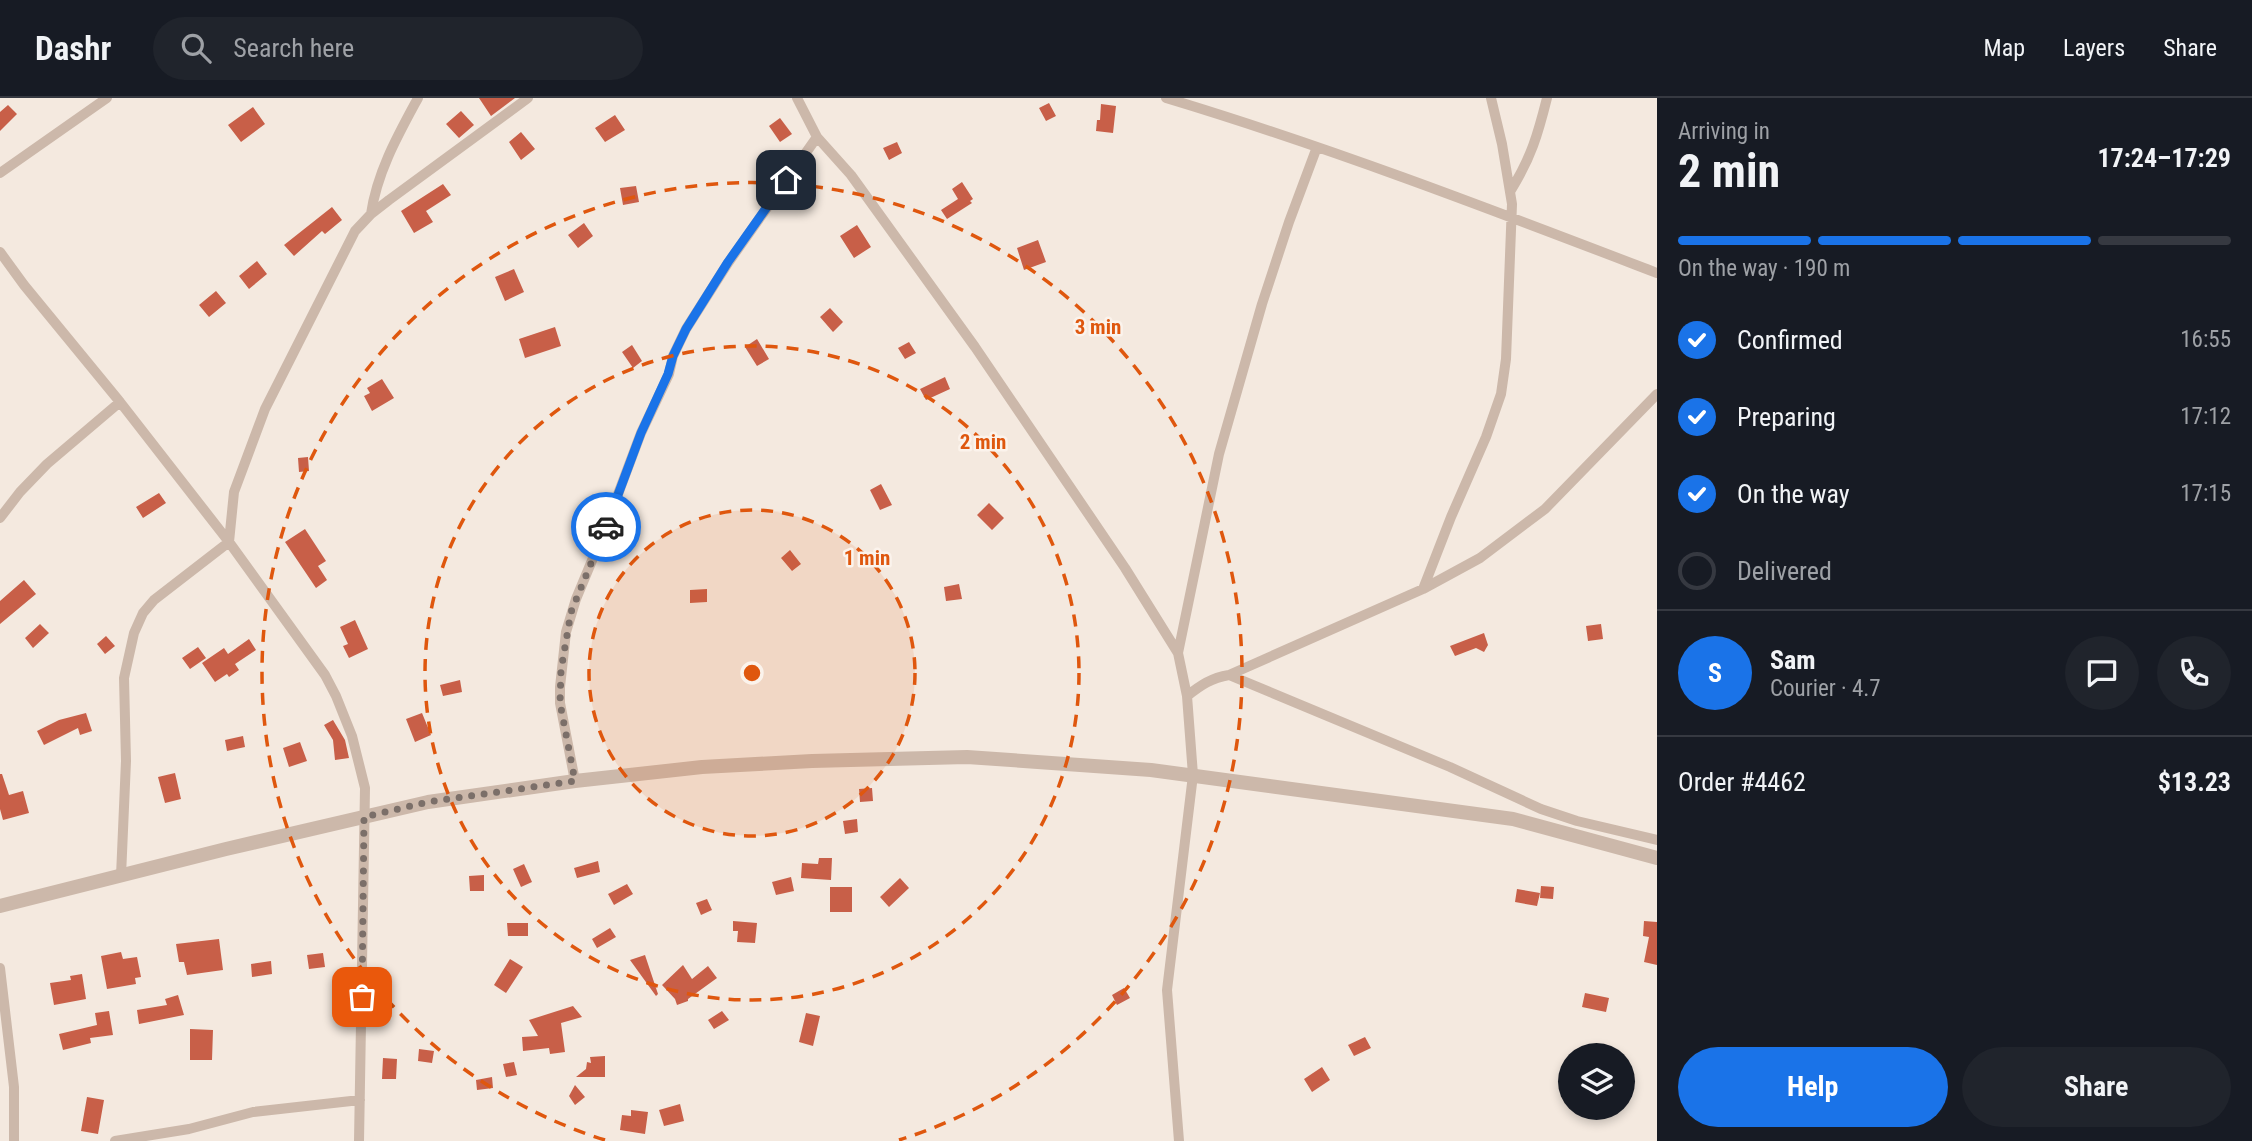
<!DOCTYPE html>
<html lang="en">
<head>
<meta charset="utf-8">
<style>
	:root { --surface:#171b24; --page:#20242c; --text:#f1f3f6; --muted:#9ea1a6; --line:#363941; --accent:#1a73e8 }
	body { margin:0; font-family:"Roboto Condensed",sans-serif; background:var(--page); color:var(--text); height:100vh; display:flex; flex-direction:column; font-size:26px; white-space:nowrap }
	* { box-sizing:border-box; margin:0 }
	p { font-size:23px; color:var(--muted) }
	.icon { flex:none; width:38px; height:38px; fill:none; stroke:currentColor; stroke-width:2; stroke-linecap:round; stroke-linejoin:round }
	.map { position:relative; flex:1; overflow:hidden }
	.details { display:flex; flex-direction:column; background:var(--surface); width:595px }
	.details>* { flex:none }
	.controls { position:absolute; left:1558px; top:945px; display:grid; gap:14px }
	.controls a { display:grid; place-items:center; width:77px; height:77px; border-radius:50%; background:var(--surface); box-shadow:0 4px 10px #0003; font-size:35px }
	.pin { position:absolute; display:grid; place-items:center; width:60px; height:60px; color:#fff; margin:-30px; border-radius:14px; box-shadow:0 4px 10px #0006 }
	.courier { position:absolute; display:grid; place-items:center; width:70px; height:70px; margin:-35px; border:5px solid #1a73e8; border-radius:50%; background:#fff; color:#222; box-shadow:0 2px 9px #0007 }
	.overview em { font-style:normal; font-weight:700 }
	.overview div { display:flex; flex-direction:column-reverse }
	.overview { display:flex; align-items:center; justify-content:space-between; height:119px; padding:0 21px }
	h1 { font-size:46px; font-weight:700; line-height:52px }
	.bar { display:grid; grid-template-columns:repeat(4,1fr); gap:10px 7px; align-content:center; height:84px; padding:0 21px }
	.bar i { height:9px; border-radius:5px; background:var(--line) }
	.bar .on { background:var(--accent) }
	.bar p { grid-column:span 4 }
	.line { display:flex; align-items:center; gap:18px; padding:0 21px; border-top:2px solid var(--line) }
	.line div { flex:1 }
	.round { display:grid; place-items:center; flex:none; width:74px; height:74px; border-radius:37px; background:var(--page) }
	ol { padding:0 21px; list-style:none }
	li { display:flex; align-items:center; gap:21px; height:77px }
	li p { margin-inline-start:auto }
	li .icon { padding:7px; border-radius:50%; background:var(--accent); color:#fff; stroke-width:4 }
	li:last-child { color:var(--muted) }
	li i { width:38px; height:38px; border:4px solid var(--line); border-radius:50% }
	.action { display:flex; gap:14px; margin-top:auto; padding:14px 21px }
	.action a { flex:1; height:80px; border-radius:42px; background:var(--accent); color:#fff; font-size:28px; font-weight:700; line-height:80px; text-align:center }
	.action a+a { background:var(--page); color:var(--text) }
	header { display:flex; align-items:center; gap:42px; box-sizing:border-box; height:98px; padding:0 35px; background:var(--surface); border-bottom:2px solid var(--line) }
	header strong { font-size:33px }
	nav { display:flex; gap:38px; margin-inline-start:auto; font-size:24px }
	.search { width:490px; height:63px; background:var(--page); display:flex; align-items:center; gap:18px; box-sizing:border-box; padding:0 24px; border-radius:38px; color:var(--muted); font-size:26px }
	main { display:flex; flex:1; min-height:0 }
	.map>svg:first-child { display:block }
	.building { fill:#c85f48 }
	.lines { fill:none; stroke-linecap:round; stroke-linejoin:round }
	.minor { stroke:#ccb8aa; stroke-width:10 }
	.tertiary { stroke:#ccb8aa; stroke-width:14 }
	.done { stroke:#7b6f69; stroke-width:7; stroke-dasharray:0 12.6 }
	.route { stroke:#1a73e8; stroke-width:9 }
	.ring { fill:none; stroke:#df570e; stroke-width:3.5; stroke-dasharray:12 9 }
	.centre { fill:#df570e; stroke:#fbf3ec; stroke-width:3.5 }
	.ring-label { font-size:21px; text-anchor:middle; font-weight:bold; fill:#df570e; stroke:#fbf3ec; stroke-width:5; stroke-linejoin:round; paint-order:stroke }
</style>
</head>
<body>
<header>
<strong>Dashr</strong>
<div class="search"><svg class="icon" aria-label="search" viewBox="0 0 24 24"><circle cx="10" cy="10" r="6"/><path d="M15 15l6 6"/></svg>Search here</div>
<nav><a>Map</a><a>Layers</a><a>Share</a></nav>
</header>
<main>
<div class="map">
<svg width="1657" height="1043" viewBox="0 0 1657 1043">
	<rect width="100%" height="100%" fill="#f4e9df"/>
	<!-- building -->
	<path class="building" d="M 479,0 L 515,0 L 491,18 Z
		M 1049,5 L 1056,18 L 1046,23 L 1039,10 Z
		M 1101,6 L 1116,8 L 1113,35 L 1096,33 L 1097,22 L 1100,22 Z
		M 8,7 L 17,16 L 0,33 L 0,14 Z
		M 253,9 L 265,26 L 241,44 L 228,27 Z
		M 461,13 L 474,27 L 459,40 L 446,26 Z
		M 615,17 L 625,32 L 605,44 L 595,30 Z
		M 780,20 L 792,36 L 780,44 L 769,28 Z
		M 521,34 L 535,51 L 521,62 L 509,44 Z
		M 897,44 L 902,55 L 889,62 L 883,50 Z
		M 962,84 L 973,101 L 970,103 L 972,105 L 947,121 L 941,112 L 958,101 L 952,91 Z
		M 443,86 L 451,97 L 426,113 L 433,124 L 414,135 L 401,113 Z
		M 636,88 L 639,104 L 623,107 L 620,90 Z
		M 332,109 L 342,122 L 325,136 L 322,133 L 294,158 L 284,147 Z
		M 584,125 L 593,138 L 578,150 L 568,137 Z
		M 857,127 L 871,149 L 854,160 L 840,138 Z
		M 1038,142 L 1046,164 L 1024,172 L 1017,150 Z
		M 257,163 L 267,176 L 249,191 L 239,178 Z
		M 514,171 L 524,194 L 505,203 L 495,179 Z
		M 216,193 L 226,205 L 209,219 L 199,207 Z
		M 830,210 L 843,224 L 833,234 L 820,219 Z
		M 555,229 L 561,248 L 525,260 L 519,241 Z
		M 757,241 L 769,261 L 757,268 L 745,249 Z
		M 909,244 L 916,255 L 905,261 L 898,250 Z
		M 632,247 L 642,263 L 633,270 L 622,254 Z
		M 945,279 L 950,291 L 926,302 L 920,291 Z
		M 382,281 L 394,300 L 372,313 L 364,298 L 370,295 L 367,290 Z
		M 308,359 L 309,373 L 299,374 L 298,360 Z
		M 881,386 L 892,407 L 880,412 L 870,392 Z
		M 159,395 L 166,405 L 143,420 L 136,409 Z
		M 989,405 L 1004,420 L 992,432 L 977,417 Z
		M 305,431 L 326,463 L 318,468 L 327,482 L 316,490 L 285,444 Z
		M 790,452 L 801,466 L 792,473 L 781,460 Z
		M 24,482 L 36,496 L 0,526 L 0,503 Z
		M 959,486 L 962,501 L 946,503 L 944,489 Z
		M 707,491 L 707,504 L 690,505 L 690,492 Z
		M 355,522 L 368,551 L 349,560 L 343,548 L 348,546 L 340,529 Z
		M 40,526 L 49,535 L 33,550 L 25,540 Z
		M 1601,526 L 1603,541 L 1588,543 L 1586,528 Z
		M 1484,535 L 1488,547 L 1484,554 L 1476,550 L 1455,558 L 1450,548 Z
		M 106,538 L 115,548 L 105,556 L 97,546 Z
		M 249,541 L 256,552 L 235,566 L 239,572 L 229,579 L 227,576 L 215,584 L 202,565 L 224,550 L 228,556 Z
		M 198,549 L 206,560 L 190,571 L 182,560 Z
		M 460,582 L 462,594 L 443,598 L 440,587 Z
		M 86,615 L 92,633 L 80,637 L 78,630 L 44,647 L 37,633 L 59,622 Z
		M 422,615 L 431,637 L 415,644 L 406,621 Z
		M 333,622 L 345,642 L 349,660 L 335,662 L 333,642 L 324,627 Z
		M 243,638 L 245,649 L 227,653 L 225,642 Z
		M 300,644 L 307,663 L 289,669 L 283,650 Z
		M 175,675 L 181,701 L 165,705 L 158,679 Z
		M 0,676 L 2,676 L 9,697 L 23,693 L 29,715 L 3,722 L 0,711 Z
		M 872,690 L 873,703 L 860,704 L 859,691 Z
		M 857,721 L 858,734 L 845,736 L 843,723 Z
		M 819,760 L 832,760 L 831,782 L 801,780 L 802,765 L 818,766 Z
		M 598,763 L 600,774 L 577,780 L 574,770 Z
		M 524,766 L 532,784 L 521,789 L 513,771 Z
		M 484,777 L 484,793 L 470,793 L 469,778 Z
		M 791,779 L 794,793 L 776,797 L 772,784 Z
		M 900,780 L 909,790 L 889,809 L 880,799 Z
		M 627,786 L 633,796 L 614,807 L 608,796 Z
		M 1541,788 L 1554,789 L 1553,801 L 1540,800 Z
		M 830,789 L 852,789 L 852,814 L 830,814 Z
		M 1517,791 L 1540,795 L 1537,808 L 1515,804 Z
		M 707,801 L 712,812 L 701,817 L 696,805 Z
		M 733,823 L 757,825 L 755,845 L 737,844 L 738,833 L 733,833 Z
		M 1644,823 L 1657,824 L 1657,867 L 1644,864 L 1649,839 L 1643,838 Z
		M 507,825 L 528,825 L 528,838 L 508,838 Z
		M 610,830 L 616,839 L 597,850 L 592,841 Z
		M 219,841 L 223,872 L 187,877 L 184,864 L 179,864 L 176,846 Z
		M 121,854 L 123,861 L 137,859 L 141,879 L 135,880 L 136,886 L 107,891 L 101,858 Z
		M 323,855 L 325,869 L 309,871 L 307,857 Z
		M 645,857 L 658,896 L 656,898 L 630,862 Z
		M 510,861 L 523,869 L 506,895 L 494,887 Z
		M 271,863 L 272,876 L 252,879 L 251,866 Z
		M 683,867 L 692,881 L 708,868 L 717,880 L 688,901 L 688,903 L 677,907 L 675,901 L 662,887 Z
		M 82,876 L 86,901 L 54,907 L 50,885 L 71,882 L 70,878 Z
		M 1124,890 L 1130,900 L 1117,907 L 1112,897 Z
		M 1585,895 L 1609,900 L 1606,914 L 1582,909 Z
		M 178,897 L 184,917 L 139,926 L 137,912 L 167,907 L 165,901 Z
		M 573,908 L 582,919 L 561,925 L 565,954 L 550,956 L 549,950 L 523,953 L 522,939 L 538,938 L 529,922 Z
		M 109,913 L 113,937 L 90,940 L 91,945 L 63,952 L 59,936 L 97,927 L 95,915 Z
		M 722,913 L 729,922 L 714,931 L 708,922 Z
		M 806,915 L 820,918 L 813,948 L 799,944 Z
		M 190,931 L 213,932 L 212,962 L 190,962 Z
		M 1365,939 L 1371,950 L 1354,958 L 1348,947 Z
		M 419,951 L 434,953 L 432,965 L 418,963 Z
		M 605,958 L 605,979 L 576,979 L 586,971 L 587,964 L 591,965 L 590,959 Z
		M 383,960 L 397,961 L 396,981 L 382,981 Z
		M 514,964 L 517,977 L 506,979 L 503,966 Z
		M 1322,969 L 1330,982 L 1312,994 L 1304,981 Z
		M 492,979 L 493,990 L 477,992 L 476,982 Z
		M 575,987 L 585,999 L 575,1007 L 569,998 Z
		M 87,999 L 104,1002 L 98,1036 L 81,1033 Z
		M 680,1006 L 684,1023 L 664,1028 L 659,1012 Z
		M 631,1012 L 648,1014 L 645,1036 L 620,1032 L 622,1017 L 631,1018 Z"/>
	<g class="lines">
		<!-- minor -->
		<path class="minor" d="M 797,0 L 817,39 L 851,77 L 975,249 L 1125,470 L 1178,555 L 1187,598 L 1193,677 L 1167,892 L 1179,1043
			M 1166,0 C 1332,50 1495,113 1657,175
			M 0,75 L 107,0
			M 1511,92 C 1531,60 1538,36 1547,0
			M 371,116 C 377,74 398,37 418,0
			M 0,154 L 24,187 L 120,304 L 229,444 L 325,577 L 336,598 L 352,638 L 365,690 L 359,1043
			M 0,420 L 20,394 L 47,366 L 120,304
			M 1423,491 L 1451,419 L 1486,339 L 1501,296 L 1506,261 L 1512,106 L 1502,46 L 1491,0
			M 1178,555 L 1219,356 L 1262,206 L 1289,124 L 1317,49
			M 1229,577 L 1450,669 L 1541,711 L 1577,723 L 1657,742
			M 1187,598 C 1201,587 1211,580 1229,577 L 1423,491 L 1480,460 L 1545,411 L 1657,296
			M 575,683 L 560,605 L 560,589 L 566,534 L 576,501 L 603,436 L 641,335 L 669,276 L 673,258 L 686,231 L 728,165 L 817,39
			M 121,778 L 126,663 L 124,580 L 134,535 L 143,515 L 154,502 L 229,444 L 234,394 L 265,311 L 355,133 L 371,116 L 389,102 L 528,0
			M 0,870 L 14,989 L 14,1043
			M 115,1043 L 189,1031 L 253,1014 L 360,1002"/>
		<!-- tertiary -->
		<path class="tertiary" d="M 0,808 L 226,751 L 428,704 L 575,683 L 702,669 L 812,663 L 967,659 L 1151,672 L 1513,721 L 1657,760"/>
	</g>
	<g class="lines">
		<!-- done -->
		<path class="done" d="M 362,899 L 364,719 L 428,704 L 575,683 L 560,605 L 561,572 L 571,514 L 606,429"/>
		<!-- route -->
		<path class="route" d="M 606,429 L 641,335 L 668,276 L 673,258 L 686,231 L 728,164 L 786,82"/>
	</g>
	<!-- distance rings -->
	<circle cx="752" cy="575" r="163" fill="#df570e" fill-opacity=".12"/>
	<g class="ring">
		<circle cx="752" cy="575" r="163"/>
		<circle cx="752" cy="575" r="327"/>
		<path d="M605 1042A490 490 0 1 1 899 1042"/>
	</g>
	<circle cx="752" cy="575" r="10" class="centre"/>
	<g class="ring-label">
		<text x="1098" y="236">3 min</text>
		<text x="983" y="351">2 min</text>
		<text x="867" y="467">1 min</text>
	</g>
</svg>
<div class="controls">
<a><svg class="icon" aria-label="layers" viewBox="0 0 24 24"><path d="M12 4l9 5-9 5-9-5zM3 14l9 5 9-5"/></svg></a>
</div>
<div class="pin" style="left:362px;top:899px;background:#ea580c"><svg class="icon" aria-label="bag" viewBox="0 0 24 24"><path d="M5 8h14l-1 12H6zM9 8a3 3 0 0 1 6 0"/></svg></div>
<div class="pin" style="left:786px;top:82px;background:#1f2937"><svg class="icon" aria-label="home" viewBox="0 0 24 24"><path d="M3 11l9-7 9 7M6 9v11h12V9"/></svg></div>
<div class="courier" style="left:606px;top:429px"><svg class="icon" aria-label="car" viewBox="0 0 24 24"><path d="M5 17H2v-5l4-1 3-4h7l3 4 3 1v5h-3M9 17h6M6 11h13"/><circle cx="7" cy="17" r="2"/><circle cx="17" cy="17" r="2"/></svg></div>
</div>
<section class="details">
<div class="overview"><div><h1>2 min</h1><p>Arriving in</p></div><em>17:24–17:29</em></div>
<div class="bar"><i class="on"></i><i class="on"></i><i class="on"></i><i></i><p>On the way · 190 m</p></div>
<ol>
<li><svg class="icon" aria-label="check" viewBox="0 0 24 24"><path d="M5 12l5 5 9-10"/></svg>Confirmed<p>16:55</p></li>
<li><svg class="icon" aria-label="check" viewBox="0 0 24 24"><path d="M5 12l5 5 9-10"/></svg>Preparing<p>17:12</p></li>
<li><svg class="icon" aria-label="check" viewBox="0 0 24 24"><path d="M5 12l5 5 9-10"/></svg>On the way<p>17:15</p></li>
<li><i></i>Delivered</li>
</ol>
<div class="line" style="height:126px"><b class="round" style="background:var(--accent);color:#fff">S</b><div><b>Sam</b><p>Courier · 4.7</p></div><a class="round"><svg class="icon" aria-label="chat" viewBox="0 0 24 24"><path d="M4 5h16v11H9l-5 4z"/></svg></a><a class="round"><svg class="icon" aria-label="phone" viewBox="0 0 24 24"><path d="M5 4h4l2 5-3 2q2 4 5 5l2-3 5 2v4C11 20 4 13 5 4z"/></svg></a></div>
<div class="line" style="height:91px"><div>Order #4462</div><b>$13.23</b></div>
<div class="action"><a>Help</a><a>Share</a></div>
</section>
</main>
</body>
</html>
